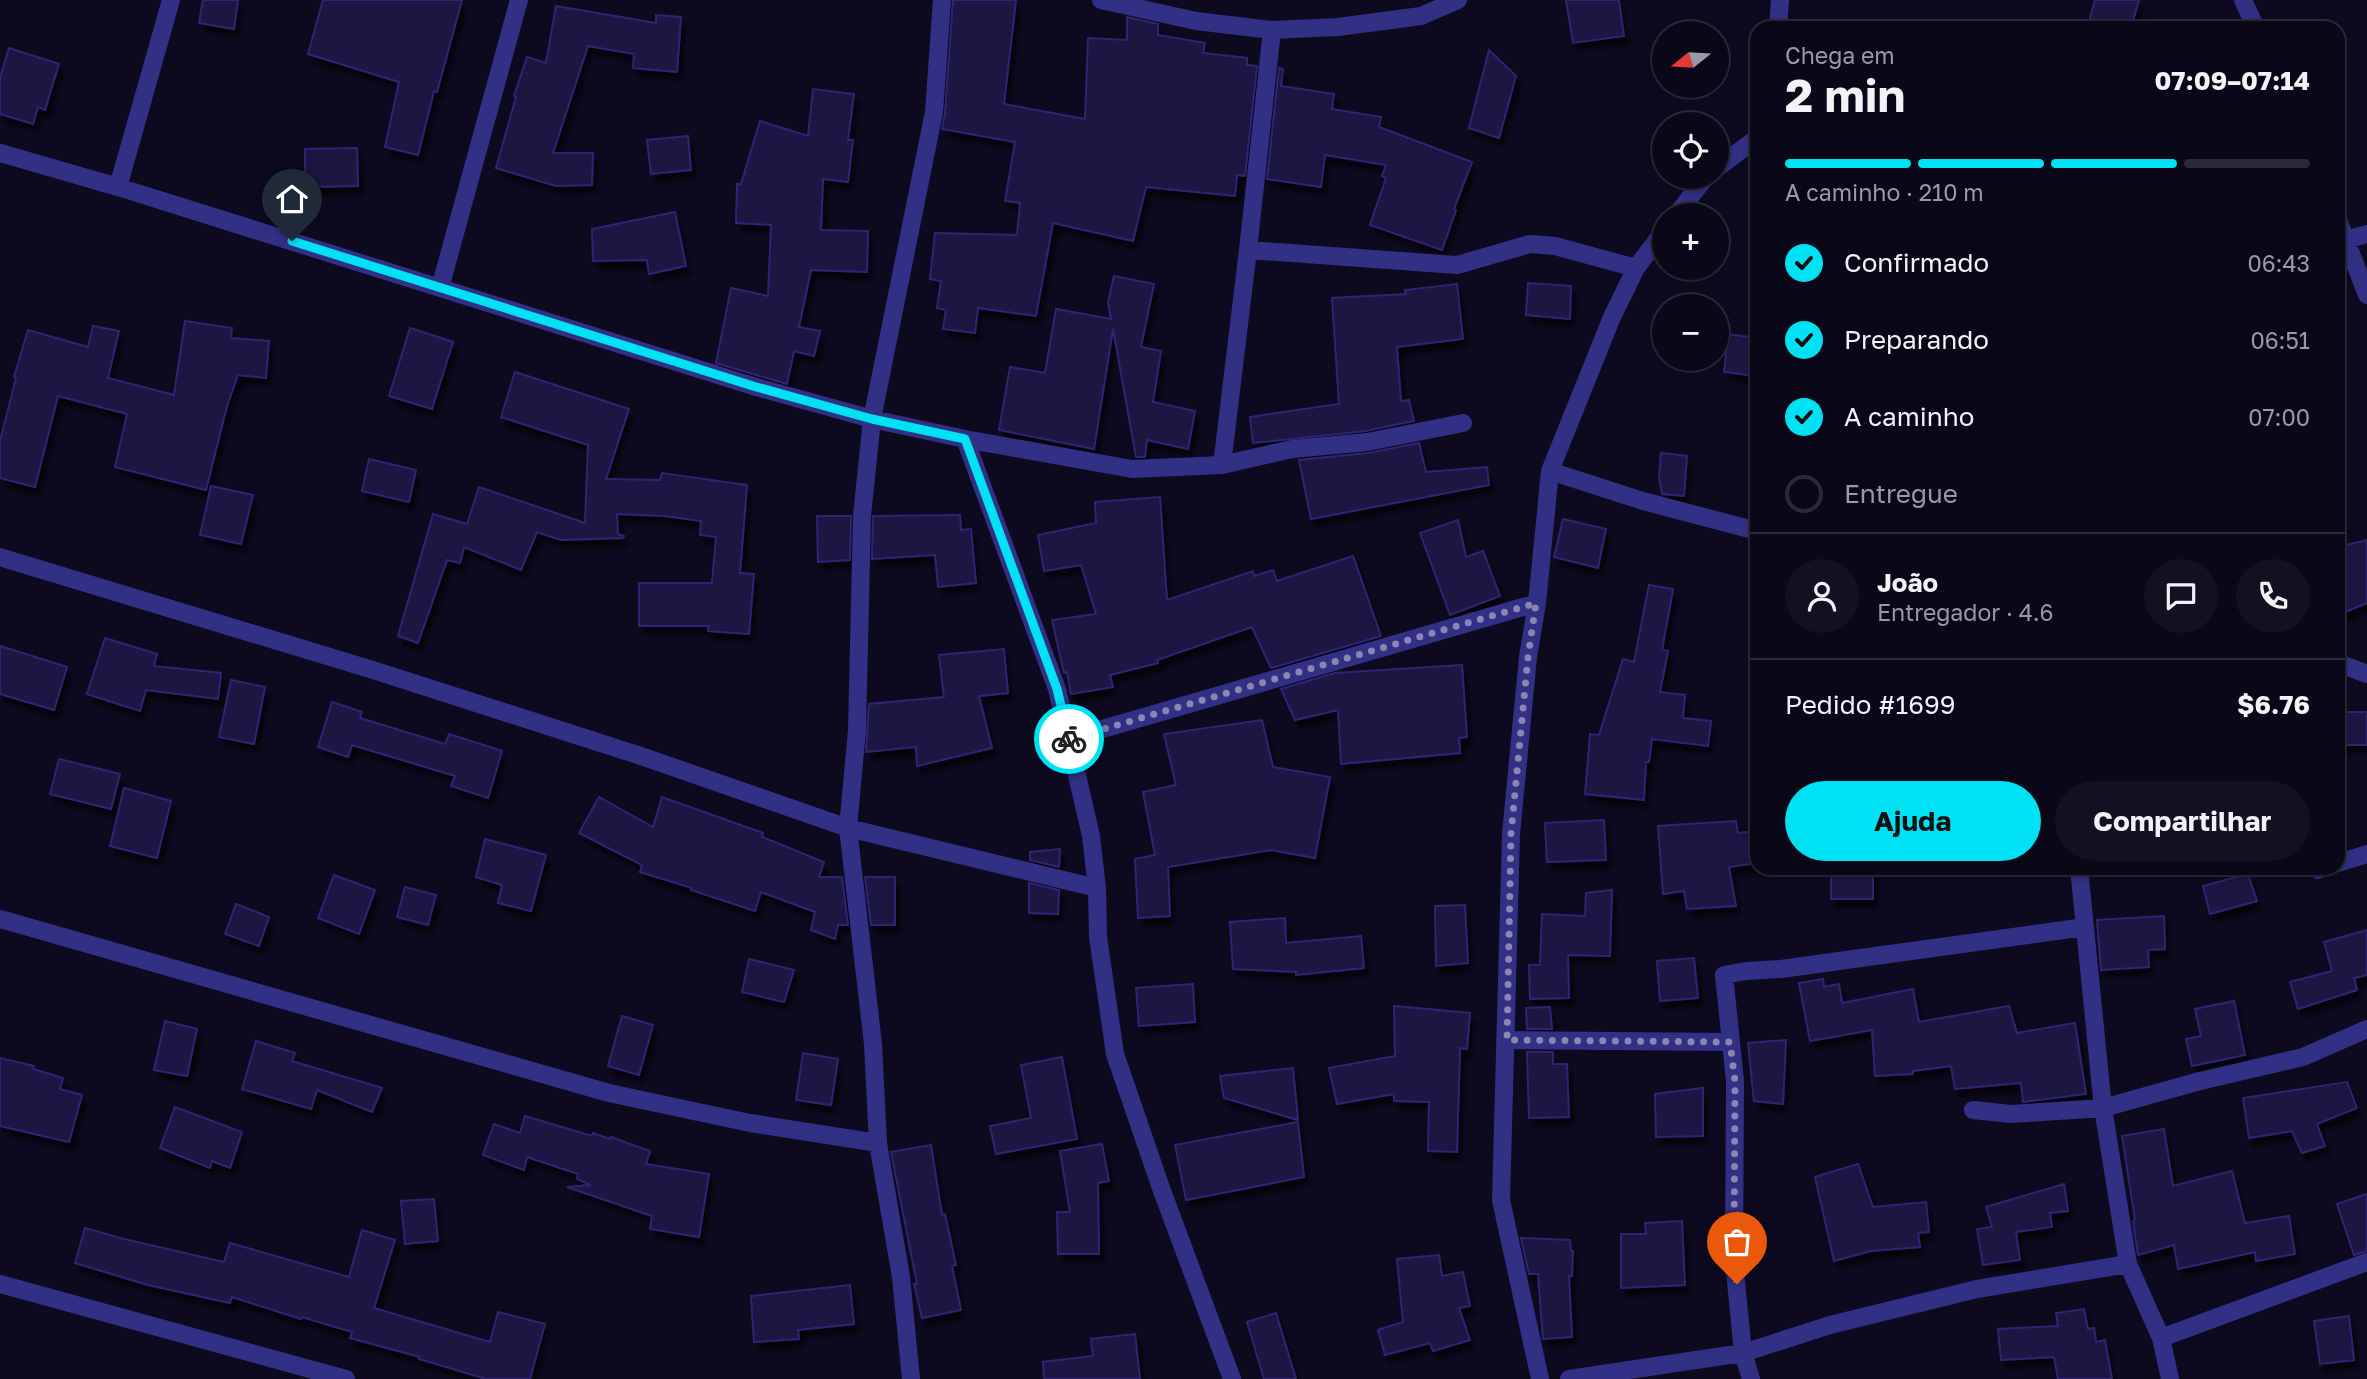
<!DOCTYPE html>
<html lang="pt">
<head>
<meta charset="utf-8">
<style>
	:root { --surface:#0a0818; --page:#131121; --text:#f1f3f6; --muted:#999aa2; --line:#2a2937; --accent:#00e2f4 }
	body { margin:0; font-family:"Golos Text",sans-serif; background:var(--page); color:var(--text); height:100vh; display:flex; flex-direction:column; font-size:26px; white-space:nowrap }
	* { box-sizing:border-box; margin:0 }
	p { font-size:23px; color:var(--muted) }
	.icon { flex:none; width:38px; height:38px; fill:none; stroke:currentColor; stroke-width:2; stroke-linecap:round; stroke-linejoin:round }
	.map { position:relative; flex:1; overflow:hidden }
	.panel { position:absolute; left:1750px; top:21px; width:595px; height:854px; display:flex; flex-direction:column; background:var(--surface); border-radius:21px; box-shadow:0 4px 10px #0003,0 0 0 2px var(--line) }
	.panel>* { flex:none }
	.needle { width:46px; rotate:252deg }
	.fabs { position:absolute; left:1652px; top:21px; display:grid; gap:14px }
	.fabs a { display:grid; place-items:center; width:77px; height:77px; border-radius:50%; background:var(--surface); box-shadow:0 4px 10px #0003,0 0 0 2px var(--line); font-size:35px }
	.pin { position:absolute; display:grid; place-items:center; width:60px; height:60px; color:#fff; margin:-72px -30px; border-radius:50% 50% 50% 0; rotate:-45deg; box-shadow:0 0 7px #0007 }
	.pin .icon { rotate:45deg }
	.courier { position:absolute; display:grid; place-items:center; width:70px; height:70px; margin:-35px; border:5px solid #00e2f4; border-radius:50%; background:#fff; color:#222; box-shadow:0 2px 9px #0007 }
	.summary em { font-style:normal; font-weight:700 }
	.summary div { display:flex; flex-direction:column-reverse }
	.summary { display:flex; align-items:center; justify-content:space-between; height:119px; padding:0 35px }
	h1 { font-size:46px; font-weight:700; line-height:52px }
	.bar { display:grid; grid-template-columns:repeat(4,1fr); gap:10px 7px; align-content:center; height:84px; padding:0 35px }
	.bar i { height:9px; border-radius:5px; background:var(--line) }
	.bar .active { background:var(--accent) }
	.bar p { grid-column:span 4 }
	.line { display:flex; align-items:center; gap:18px; padding:0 35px; border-top:2px solid var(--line) }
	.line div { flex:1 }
	.round { display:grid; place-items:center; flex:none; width:74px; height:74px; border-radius:37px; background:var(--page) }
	ol { padding:0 35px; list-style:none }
	li { display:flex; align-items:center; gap:21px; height:77px }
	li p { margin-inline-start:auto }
	li .icon { padding:7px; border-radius:50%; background:var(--accent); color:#111; stroke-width:4 }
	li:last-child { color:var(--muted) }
	li i { width:38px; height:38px; border:4px solid var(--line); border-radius:50% }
	.action { display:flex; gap:14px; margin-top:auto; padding:14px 35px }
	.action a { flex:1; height:80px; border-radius:42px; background:var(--accent); color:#111; font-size:28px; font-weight:700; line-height:80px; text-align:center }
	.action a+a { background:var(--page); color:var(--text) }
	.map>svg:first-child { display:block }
	.building { fill:#1c1443; stroke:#312472; stroke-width:2; filter:url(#shadow) }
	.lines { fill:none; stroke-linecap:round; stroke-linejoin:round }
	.minor { stroke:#313085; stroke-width:18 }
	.done { stroke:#8a86b1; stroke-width:7; stroke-dasharray:0 12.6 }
	.route { stroke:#00e2f4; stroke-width:9 }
</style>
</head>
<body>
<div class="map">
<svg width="2367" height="1379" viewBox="0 0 2367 1379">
	<defs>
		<filter id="shadow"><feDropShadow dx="4.5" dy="8" stdDeviation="2" flood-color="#0009"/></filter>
	</defs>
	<rect width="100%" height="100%" fill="#0d0a20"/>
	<!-- building -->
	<path class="building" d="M 203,0 L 238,0 L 234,29 L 199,23 Z
		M 323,0 L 462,0 L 437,92 L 434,91 L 418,155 L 385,147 L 399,82 L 308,54 Z
		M 953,0 L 1016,0 L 1004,104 L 1085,119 L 1088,38 L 1127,40 L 1127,17 L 1158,24 L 1158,35 L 1205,43 L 1203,53 L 1247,58 L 1247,65 L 1257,66 L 1245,176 L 1237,175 L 1235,196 L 1146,187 L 1133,241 L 1053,223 L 1036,316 L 978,308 L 975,333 L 943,329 L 946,310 L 937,308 L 941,281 L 930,279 L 935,233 L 1017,235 L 1020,203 L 1005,201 L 1015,142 L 942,129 L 945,113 Z
		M 1566,0 L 1619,0 L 1624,36 L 1573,43 Z
		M 2095,0 L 2139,0 L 2131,28 L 2087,28 Z
		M 556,6 L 656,23 L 656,15 L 681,17 L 677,72 L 633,68 L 634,54 L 588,46 L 553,153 L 593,153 L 592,185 L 556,186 L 496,168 L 516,97 L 514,96 L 527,57 L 546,63 Z
		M 9,48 L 59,64 L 45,110 L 38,107 L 33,124 L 0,114 L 0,78 Z
		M 1489,50 L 1516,76 L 1499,138 L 1469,128 Z
		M 1279,68 L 1283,69 L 1281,86 L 1334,94 L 1332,109 L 1381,117 L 1379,127 L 1472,162 L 1454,209 L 1456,210 L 1442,250 L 1370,225 L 1386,178 L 1382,176 L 1386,165 L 1325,155 L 1321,187 L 1267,179 Z
		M 813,89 L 854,94 L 848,140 L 853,140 L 848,182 L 823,179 L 821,230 L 868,231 L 867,272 L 811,270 L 799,327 L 820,331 L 814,356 L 794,351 L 787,384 L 716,363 L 731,288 L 768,296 L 771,225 L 736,223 L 737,184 L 741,184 L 760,121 L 808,136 Z
		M 688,136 L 691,170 L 651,174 L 647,140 Z
		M 357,148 L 358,186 L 305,187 L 305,149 Z
		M 675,212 L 686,266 L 649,274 L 647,260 L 593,261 L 592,229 Z
		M 1114,276 L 1154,284 L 1141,347 L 1161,351 L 1153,402 L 1195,411 L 1188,449 L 1147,440 L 1145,457 L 1136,457 L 1113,329 L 1094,449 L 999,430 L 1010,367 L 1045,373 L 1056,309 L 1111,319 L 1108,302 Z
		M 1528,283 L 1571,286 L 1570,319 L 1526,315 Z
		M 1457,284 L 1463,339 L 1397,347 L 1401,401 L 1409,400 L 1414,421 L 1365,431 L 1253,443 L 1250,417 L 1339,404 L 1332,298 L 1406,294 L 1405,290 Z
		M 185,321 L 232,328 L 231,338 L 269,341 L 266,378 L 238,375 L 227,406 L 206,490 L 115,467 L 127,414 L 58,396 L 35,487 L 0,478 L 0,441 L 16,378 L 14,377 L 28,330 L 88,347 L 93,326 L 119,331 L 108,378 L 174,395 Z
		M 410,328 L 453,342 L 432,409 L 389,396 Z
		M 1728,334 L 1757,338 L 1757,376 L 1724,372 Z
		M 515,372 L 629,409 L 606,479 L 660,480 L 662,473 L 747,485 L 740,573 L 754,574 L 749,634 L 708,631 L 709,626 L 639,626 L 639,583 L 712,583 L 716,537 L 700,535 L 701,521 L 665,516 L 617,514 L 618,534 L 624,536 L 623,538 L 561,540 L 537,532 L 521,570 L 464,547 L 460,563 L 447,560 L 418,643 L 398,636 L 433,514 L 467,524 L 479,487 L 585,523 L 588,445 L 501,417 Z
		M 1419,443 L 1426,472 L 1487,467 L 1489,485 L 1311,519 L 1299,460 L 1368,453 Z
		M 1661,453 L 1687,456 L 1684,496 L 1662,494 L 1659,477 Z
		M 369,459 L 416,470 L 409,502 L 362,491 Z
		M 211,486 L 253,495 L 241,544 L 200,535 Z
		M 1160,497 L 1167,600 L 1253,571 L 1254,576 L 1273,570 L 1277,581 L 1353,556 L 1381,636 L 1271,668 L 1252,627 L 1157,660 L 1158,663 L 1110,675 L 1113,687 L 1071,694 L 1067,672 L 1064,673 L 1052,620 L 1096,614 L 1081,565 L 1044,571 L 1038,535 L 1096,523 L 1095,502 Z
		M 960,515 L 961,530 L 971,529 L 976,583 L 938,587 L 935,555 L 872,559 L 873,516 Z
		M 817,516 L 851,516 L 850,560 L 818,562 Z
		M 1563,519 L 1606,529 L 1598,568 L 1554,557 Z
		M 1458,520 L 1466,557 L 1483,551 L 1500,596 L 1450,615 L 1420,533 Z
		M 2367,540 L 2367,603 L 2338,615 L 2338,547 Z
		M 1649,585 L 1673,589 L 1662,650 L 1668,651 L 1660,692 L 1685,695 L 1683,718 L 1711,721 L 1708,746 L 1652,739 L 1649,762 L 1646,762 L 1644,800 L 1585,794 L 1590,734 L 1599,735 L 1623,659 L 1634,662 Z
		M 105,638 L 157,654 L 154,666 L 221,673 L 218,699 L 146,690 L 140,711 L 87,694 Z
		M 0,646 L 67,667 L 54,710 L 0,694 Z
		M 1004,649 L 1008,693 L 979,696 L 992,748 L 917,766 L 916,747 L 866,752 L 869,704 L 944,697 L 939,655 Z
		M 1462,665 L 1467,737 L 1459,738 L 1460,753 L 1341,764 L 1338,710 L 1295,720 L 1281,689 L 1335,673 Z
		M 231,680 L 265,687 L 254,744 L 219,737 Z
		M 332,702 L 362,712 L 360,718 L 445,744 L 449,734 L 502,751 L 488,798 L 451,786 L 455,776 L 352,745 L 348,757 L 318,747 Z
		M 2338,712 L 2367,712 L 2367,745 L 2338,745 Z
		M 1262,720 L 1273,767 L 1330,777 L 1315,858 L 1271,850 L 1168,867 L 1170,916 L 1138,918 L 1135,859 L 1155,855 L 1143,792 L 1176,785 L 1164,734 Z
		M 59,759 L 120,774 L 111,809 L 50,794 Z
		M 124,788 L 171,801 L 157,858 L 110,846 Z
		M 599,797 L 653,827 L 662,797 L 763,833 L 762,837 L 824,862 L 819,877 L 842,877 L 848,925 L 838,925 L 835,939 L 811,930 L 815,912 L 761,892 L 755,911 L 691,890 L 692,888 L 640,872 L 642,865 L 579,833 Z
		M 1604,820 L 1606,860 L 1547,862 L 1545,823 Z
		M 1736,821 L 1738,833 L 1755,831 L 1757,848 L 1757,863 L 1729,867 L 1736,906 L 1687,909 L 1684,891 L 1663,894 L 1658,826 Z
		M 485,839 L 546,855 L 531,911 L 498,903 L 502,885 L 476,877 Z
		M 1060,849 L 1059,867 L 1030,860 L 1030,852 Z
		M 1831,868 L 1873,868 L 1873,899 L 1831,899 Z
		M 2248,874 L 2257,901 L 2210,914 L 2203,886 Z
		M 334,875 L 375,890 L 359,934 L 318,918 Z
		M 865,877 L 895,877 L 895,925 L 871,925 Z
		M 1029,883 L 1059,890 L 1058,914 L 1029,913 Z
		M 405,887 L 436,895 L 428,925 L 397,917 Z
		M 1612,890 L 1610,956 L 1568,955 L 1569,998 L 1530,999 L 1529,965 L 1540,965 L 1542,914 L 1585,916 L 1586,893 Z
		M 236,904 L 269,917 L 259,946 L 225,934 Z
		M 1465,905 L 1468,963 L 1436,966 L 1435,906 Z
		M 2164,916 L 2165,949 L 2148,950 L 2149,967 L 2101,970 L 2097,920 Z
		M 1285,918 L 1286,943 L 1361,936 L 1364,968 L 1296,975 L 1296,972 L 1233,969 L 1230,922 Z
		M 2367,930 L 2367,975 L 2354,978 L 2357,990 L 2298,1009 L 2290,982 L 2332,971 L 2324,942 Z
		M 1694,958 L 1698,998 L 1660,1001 L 1657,961 Z
		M 749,959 L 794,970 L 784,1002 L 742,992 Z
		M 1823,979 L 1824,987 L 1839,984 L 1842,1003 L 1913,989 L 1919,1022 L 2009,1006 L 2017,1033 L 2075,1023 L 2086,1094 L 2023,1102 L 2021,1083 L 1955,1089 L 1951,1066 L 1913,1071 L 1913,1074 L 1875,1076 L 1872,1030 L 1810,1041 L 1799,983 Z
		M 1193,984 L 1195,1022 L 1139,1026 L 1136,988 Z
		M 2234,1001 L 2245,1055 L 2192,1066 L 2186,1039 L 2201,1036 L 2195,1009 Z
		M 1394,1006 L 1470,1013 L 1467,1049 L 1460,1048 L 1457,1152 L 1428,1151 L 1429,1102 L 1394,1101 L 1394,1094 L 1337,1104 L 1329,1068 L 1395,1056 Z
		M 1550,1007 L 1552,1029 L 1527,1029 L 1526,1008 Z
		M 622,1016 L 653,1025 L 639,1075 L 608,1066 Z
		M 165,1021 L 197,1029 L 187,1076 L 154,1070 Z
		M 1786,1040 L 1783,1104 L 1754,1101 L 1748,1043 Z
		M 256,1041 L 295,1053 L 292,1061 L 382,1088 L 372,1112 L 317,1090 L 311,1109 L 242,1089 Z
		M 1527,1052 L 1553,1052 L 1553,1064 L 1567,1064 L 1569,1117 L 1529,1118 Z
		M 803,1053 L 838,1059 L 831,1105 L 796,1100 Z
		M 1062,1057 L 1077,1139 L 996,1154 L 990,1126 L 1031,1118 L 1021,1065 Z
		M 0,1058 L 34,1066 L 33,1069 L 63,1078 L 60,1089 L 82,1095 L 69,1142 L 0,1126 Z
		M 1293,1068 L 1298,1120 L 1224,1098 L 1220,1076 Z
		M 2347,1082 L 2357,1108 L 2317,1124 L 2325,1146 L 2302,1153 L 2292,1131 L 2249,1138 L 2243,1098 Z
		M 1703,1088 L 1703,1136 L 1656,1137 L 1655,1094 Z
		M 175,1107 L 242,1132 L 230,1168 L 212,1161 L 210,1168 L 160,1148 Z
		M 525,1116 L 592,1136 L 593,1133 L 610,1139 L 611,1137 L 650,1151 L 646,1164 L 709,1174 L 699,1237 L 650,1229 L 652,1216 L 567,1187 L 591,1185 L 577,1179 L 578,1174 L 527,1157 L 524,1170 L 483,1155 L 494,1124 L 520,1133 Z
		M 1298,1122 L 1304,1177 L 1186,1200 L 1175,1145 Z
		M 2164,1129 L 2173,1186 L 2232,1171 L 2245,1223 L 2289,1216 L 2295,1254 L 2256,1261 L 2255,1252 L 2178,1269 L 2174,1245 L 2138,1255 L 2133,1221 L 2135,1220 L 2122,1136 Z
		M 1102,1144 L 1109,1181 L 1098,1183 L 1099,1254 L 1058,1254 L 1057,1212 L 1070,1212 L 1060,1151 Z
		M 931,1145 L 942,1215 L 945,1214 L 956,1265 L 952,1266 L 961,1310 L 922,1318 L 914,1284 L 917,1284 L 891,1152 Z
		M 1858,1164 L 1873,1207 L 1926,1202 L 1929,1232 L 1918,1233 L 1920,1247 L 1871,1251 L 1834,1261 L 1815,1177 Z
		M 2064,1184 L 2068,1211 L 2050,1213 L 2052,1227 L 2016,1232 L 2020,1260 L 1983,1265 L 1977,1229 L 1992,1227 L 1986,1207 Z
		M 2367,1194 L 2367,1251 L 2354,1255 L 2337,1204 Z
		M 434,1199 L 438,1241 L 405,1244 L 401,1201 Z
		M 1682,1221 L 1685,1285 L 1621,1288 L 1621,1234 L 1646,1234 L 1645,1223 Z
		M 85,1228 L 124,1239 L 224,1262 L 230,1243 L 349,1277 L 362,1230 L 395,1240 L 374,1308 L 490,1342 L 498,1312 L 545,1324 L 530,1379 L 486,1379 L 419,1359 L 420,1357 L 350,1338 L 352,1332 L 302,1317 L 301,1319 L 232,1297 L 230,1303 L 148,1285 L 75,1263 Z
		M 1521,1238 L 1570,1240 L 1571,1251 L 1573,1251 L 1572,1276 L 1569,1276 L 1572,1337 L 1543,1339 L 1538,1274 L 1529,1274 Z
		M 1439,1255 L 1442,1276 L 1463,1272 L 1470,1306 L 1459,1308 L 1470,1340 L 1433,1351 L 1430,1343 L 1385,1355 L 1378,1330 L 1403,1322 L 1397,1259 Z
		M 850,1285 L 854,1324 L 798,1330 L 799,1339 L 754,1342 L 751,1296 Z
		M 2084,1309 L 2088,1329 L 2094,1328 L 2096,1342 L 2105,1340 L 2112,1379 L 2058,1379 L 2054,1357 L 2001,1360 L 1998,1329 L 2058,1326 L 2056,1313 Z
		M 1276,1313 L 1296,1379 L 1264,1379 L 1247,1322 Z
		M 2349,1316 L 2354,1360 L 2320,1364 L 2314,1321 Z
		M 1135,1334 L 1140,1379 L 1044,1379 L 1043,1362 L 1093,1356 L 1091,1339 Z"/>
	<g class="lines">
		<!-- minor -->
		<path class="minor" d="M 1101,0 L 1196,21 L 1272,30 L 1338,27 L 1421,16 L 1458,0
			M 2243,0 L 2256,28
			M 1778,28 L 1780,0
			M 0,153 L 118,187 L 753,386 L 872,419 L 965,439 L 1132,469 L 1222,465 L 1248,250 L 1272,30
			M 1717,168 L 1757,138
			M 118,187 L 171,0
			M 1676,215 L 1706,177
			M 2338,220 L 2367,295
			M 2346,240 L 2367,234
			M 1248,250 L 1457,265 L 1530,244 L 1555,246 L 1636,268
			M 440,288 L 519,0
			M 965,439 L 1057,689 L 1091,836 L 1097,888 L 1098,937 L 1115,1054 L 1161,1188 L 1232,1379
			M 1222,465 L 1292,449 L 1367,442 L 1463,423
			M 1550,471 L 1643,501 L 1757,531
			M 0,557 L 373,670 L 641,756 L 848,828 L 1097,888
			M 2338,663 L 2367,674
			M 1068,739 L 1537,603
			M 2338,863 L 2367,854
			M 2079,868 L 2103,1108 L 2128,1264 L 2161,1338 L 2170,1379
			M 2318,870 L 2323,868
			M 0,919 L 609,1093 L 750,1123 L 878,1143
			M 1507,1040 L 1729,1042
			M 1973,1110 L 2011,1114 L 2103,1108 L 2200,1081 L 2303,1057 L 2367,1029
			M 0,1284 L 346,1379
			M 2161,1338 L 2367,1262
			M 911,1379 L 901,1277 L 878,1143 L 873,1044 L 848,828 L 857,730 L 862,516 L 872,419 L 934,112 L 942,0
			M 1540,1379 L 1501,1200 L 1511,834 L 1528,657 L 1537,603 L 1550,471 L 1612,317 L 1636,268 L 1664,231
			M 1569,1379 L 1743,1353 L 1830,1325 L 1977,1289 L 2128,1264
			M 1751,1379 L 1743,1353 L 1734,1261 L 1735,1081 L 1724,975 L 1746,971 L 1781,969 L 2085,927"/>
	</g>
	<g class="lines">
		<!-- done -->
		<path class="done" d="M 1069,739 L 1536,603 L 1528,657 L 1511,834 L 1507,1040 L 1730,1042 L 1735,1081 L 1734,1261 L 1737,1284"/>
		<!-- route -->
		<path class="route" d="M 292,241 L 753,386 L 872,419 L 965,439 L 1057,689 L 1069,739"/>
	</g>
</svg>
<div class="fabs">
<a><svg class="needle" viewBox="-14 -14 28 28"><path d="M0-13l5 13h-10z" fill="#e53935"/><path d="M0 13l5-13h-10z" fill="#999aa2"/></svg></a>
<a><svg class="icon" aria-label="locate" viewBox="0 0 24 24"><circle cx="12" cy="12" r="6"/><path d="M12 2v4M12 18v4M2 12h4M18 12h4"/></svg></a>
<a>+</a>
<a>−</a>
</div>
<div class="pin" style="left:1737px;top:1284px;background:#ea580c"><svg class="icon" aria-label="bag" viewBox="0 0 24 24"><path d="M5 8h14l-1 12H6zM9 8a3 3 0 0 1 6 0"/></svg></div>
<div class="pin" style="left:292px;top:241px;background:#1f2937"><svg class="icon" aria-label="home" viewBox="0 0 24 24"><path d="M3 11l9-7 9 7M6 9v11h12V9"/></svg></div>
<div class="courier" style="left:1069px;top:739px"><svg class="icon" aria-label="bike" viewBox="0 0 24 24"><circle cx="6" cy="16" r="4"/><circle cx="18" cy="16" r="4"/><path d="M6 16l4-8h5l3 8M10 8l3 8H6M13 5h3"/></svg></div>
<section class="panel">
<div class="summary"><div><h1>2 min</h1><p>Chega em</p></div><em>07:09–07:14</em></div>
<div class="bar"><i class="active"></i><i class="active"></i><i class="active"></i><i></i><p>A caminho · 210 m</p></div>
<ol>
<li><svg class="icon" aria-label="check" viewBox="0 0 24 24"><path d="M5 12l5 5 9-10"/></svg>Confirmado<p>06:43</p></li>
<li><svg class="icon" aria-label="check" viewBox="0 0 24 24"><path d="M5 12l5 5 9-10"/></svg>Preparando<p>06:51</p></li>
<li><svg class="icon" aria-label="check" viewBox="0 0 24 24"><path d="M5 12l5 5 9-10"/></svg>A caminho<p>07:00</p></li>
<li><i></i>Entregue</li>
</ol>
<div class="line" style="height:126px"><a class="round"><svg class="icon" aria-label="person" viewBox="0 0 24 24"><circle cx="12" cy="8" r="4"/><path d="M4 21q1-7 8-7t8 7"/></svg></a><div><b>João</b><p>Entregador · 4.6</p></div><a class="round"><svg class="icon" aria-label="chat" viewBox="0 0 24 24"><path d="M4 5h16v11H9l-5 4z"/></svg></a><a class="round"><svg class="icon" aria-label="phone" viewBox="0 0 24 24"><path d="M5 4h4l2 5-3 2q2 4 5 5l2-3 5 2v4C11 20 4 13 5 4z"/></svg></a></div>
<div class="line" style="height:91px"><div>Pedido #1699</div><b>$6.76</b></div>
<div class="action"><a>Ajuda</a><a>Compartilhar</a></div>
</section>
</div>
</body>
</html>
